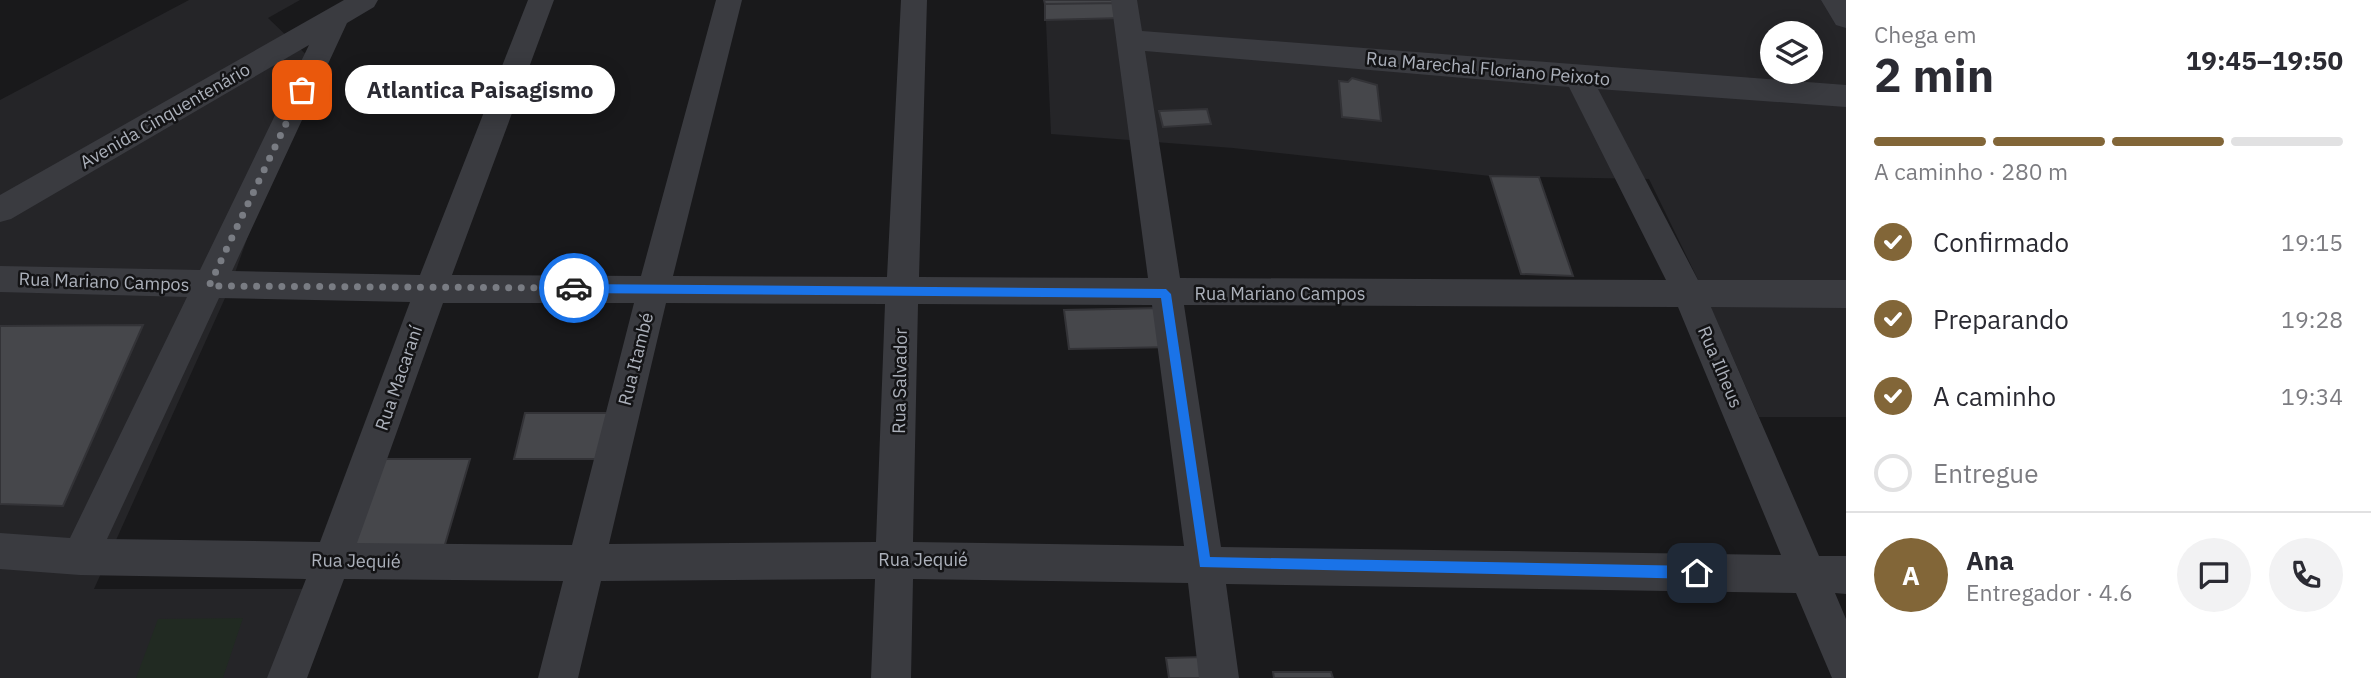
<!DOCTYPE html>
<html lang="pt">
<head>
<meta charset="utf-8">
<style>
	:root { --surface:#fff; --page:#f2f2f3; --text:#2b2b33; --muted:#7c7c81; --line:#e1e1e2; --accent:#826638 }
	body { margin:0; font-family:"IBM Plex Sans",sans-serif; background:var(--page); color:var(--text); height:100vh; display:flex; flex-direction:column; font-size:26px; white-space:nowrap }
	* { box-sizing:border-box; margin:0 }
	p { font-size:23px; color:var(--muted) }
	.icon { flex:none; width:38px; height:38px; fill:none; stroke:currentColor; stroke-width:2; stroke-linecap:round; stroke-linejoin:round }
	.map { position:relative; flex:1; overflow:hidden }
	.side { display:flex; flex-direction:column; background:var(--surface); width:525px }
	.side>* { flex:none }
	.fabs { position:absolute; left:1760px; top:21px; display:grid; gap:14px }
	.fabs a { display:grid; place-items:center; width:63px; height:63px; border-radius:50%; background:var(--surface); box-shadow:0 4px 18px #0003; font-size:35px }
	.pin { position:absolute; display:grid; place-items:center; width:60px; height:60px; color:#fff; margin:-30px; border-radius:14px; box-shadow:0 4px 10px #0006 }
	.courier { position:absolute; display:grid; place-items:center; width:70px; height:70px; margin:-35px; border:5px solid #1a73e8; border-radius:50%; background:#fff; color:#222; box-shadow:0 2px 9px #0007 }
	.bubble { position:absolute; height:49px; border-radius:24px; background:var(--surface); box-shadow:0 4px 18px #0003; font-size:23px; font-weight:700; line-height:49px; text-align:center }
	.headline em { font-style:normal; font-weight:700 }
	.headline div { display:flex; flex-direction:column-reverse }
	.headline { display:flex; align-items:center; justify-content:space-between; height:119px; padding:0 28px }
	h1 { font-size:46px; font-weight:700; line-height:52px }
	.bar { display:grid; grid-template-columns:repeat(4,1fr); gap:10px 7px; align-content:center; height:84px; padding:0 28px }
	.bar i { height:9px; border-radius:5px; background:var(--line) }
	.bar .selected { background:var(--accent) }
	.bar p { grid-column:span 4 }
	.line { display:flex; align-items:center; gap:18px; padding:0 28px; border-top:2px solid var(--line) }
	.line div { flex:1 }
	.round { display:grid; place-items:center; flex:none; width:74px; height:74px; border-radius:37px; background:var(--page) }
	ol { padding:0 28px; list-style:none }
	li { display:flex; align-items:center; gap:21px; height:77px }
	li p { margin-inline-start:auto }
	li .icon { padding:7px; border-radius:50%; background:var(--accent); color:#fff; stroke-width:4 }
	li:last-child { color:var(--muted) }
	li i { width:38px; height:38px; border:4px solid var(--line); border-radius:50% }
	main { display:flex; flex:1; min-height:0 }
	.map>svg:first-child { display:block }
	.built { fill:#252528; fill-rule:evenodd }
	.green { fill:#212a22 }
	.building { fill:#46474b; stroke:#333337; stroke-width:2 }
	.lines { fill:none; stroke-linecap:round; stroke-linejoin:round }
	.minor { fill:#3a3b40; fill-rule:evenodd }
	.route { fill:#1a73e8 }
	.done { stroke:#797c83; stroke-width:7; stroke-dasharray:0 12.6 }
	.labels { text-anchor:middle; stroke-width:5; stroke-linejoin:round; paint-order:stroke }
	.street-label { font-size:18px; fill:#acb1bb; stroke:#141416 }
</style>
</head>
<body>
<main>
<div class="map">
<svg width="1846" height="678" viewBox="0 0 1846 678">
	<rect width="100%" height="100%" fill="#19191b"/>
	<!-- built -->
	<path class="built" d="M 189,0 L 300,0 L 268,18 L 318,66 L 272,168 L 230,287 L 94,589 L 327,589 L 296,678 L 0,678 L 0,100 Z
		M 1045,0 L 1846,0 L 1846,417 L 1759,417 L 1705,294 L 1649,179 L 1490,176 L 1233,148 L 1051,134 ZM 1773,33 L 1811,33 L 1811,72 L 1773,72 Z"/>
	<!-- green -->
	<path class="green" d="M 243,618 L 223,678 L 136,678 L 158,619 Z"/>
	<!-- building -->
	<path class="building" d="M 1044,0 L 1120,0 L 1120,3 L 1045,4 Z
		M 1120,3 L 1123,18 L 1045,20 L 1045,4 Z
		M 1352,78 L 1377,85 L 1381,121 L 1342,117 L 1339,81 L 1348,82 Z
		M 1207,109 L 1211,124 L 1163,127 L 1159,111 Z
		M 1490,176 L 1539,177 L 1573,276 L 1521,274 Z
		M 1161,308 L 1173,347 L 1069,349 L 1064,310 Z
		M 143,325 L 63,506 L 0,504 L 0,326 Z
		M 525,413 L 615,413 L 607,459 L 514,459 Z
		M 382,459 L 470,459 L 441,558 L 345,557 Z
		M 1205,657 L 1208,678 L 1169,678 L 1166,658 Z
		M 1273,672 L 1331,672 L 1333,678 L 1274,678 Z"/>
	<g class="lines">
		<!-- minor -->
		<path class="minor" d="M 344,0 L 378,0 L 374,7 L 347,23 L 232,271 L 420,275 L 528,0 L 554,0 L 452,275 L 641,276 L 716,0 L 742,0 L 673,276 L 887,277 L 901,0 L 927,0 L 919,277 L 1148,278 L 1111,0 L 1137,0 L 1142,31 L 1846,85 L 1846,107 L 1598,89 L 1698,280 L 1846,280 L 1846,308 L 1711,307 L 1819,556 L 1846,556 L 1846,594 L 1835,593 L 1846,619 L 1846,678 L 1832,678 L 1796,593 L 1226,584 L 1239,678 L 1199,678 L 1188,583 L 913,579 L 911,678 L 871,678 L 875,579 L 601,581 L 578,678 L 538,678 L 563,581 L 344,579 L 307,678 L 267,678 L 306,579 L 80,575 L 0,569 L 0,533 L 70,538 L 187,297 L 0,292 L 0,266 L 200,270 L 309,45 L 11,219 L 0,222 L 0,195 ZM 1145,51 L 1569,87 L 1666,280 L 1180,278 ZM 219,298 L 410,302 L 320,542 L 107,539 ZM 443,303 L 634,303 L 572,545 L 357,543 ZM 666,303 L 885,304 L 876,542 L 609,544 ZM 918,304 L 1152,305 L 1184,546 L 913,542 ZM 1184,305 L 1678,307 L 1781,555 L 1221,547 Z
			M 1821,0 L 1846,0 L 1846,28 L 1836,25 Z"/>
	</g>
	<!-- route -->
	<path class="route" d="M 574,284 L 1166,289 L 1171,294 L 1210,557 L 1697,566 L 1703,573 L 1697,579 L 1200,567 L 1161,298 L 574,293 L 569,288 Z"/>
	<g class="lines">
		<!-- done -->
		<path class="done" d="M 302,90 L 209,286 L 574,288"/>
	</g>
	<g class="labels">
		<!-- street labels -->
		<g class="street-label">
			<text transform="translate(1488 69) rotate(5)" y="6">Rua Marechal Floriano Peixoto</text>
			<text transform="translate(165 116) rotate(-30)" y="6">Avenida Cinquentenário</text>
			<text transform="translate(104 282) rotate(2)" y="6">Rua Mariano Campos</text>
			<text x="1280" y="300">Rua Mariano Campos</text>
			<text transform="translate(636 359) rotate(-76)" y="6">Rua Itambé</text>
			<text transform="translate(1720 367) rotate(67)" y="6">Rua Ilheus</text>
			<text transform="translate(399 378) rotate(-71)" y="6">Rua Macaraní</text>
			<text transform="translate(900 381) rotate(-89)" y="6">Rua Salvador</text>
			<text x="923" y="566">Rua Jequié</text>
			<text transform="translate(356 561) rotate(1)" y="6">Rua Jequié</text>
		</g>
	</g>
</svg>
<div class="fabs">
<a><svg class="icon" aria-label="layers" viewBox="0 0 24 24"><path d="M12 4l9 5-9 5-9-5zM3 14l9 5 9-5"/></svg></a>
</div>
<div class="pin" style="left:302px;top:90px;background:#ea580c"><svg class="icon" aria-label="bag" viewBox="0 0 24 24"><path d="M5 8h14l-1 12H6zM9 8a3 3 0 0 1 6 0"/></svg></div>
<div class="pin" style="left:1697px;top:573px;background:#1f2937"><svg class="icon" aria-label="home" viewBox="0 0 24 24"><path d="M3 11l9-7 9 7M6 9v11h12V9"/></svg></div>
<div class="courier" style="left:574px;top:288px"><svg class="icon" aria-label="car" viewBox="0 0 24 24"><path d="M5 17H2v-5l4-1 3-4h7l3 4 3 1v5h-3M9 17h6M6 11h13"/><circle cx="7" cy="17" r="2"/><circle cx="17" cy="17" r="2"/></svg></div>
<div class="bubble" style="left:345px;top:65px;width:270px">Atlantica Paisagismo</div>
</div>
<section class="side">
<div class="headline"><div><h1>2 min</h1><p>Chega em</p></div><em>19:45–19:50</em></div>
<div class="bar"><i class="selected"></i><i class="selected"></i><i class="selected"></i><i></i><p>A caminho · 280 m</p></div>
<ol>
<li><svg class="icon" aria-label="check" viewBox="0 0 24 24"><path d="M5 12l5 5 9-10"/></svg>Confirmado<p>19:15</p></li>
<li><svg class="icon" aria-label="check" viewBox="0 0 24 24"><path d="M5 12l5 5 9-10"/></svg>Preparando<p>19:28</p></li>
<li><svg class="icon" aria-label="check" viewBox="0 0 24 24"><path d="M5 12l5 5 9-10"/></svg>A caminho<p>19:34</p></li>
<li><i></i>Entregue</li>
</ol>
<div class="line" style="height:126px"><b class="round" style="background:var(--accent);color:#fff">A</b><div><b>Ana</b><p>Entregador · 4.6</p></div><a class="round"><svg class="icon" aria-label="chat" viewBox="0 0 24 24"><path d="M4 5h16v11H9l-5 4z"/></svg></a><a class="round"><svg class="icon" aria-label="phone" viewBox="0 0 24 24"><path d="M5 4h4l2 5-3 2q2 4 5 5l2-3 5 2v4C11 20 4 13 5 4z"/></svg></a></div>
</section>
</main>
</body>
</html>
